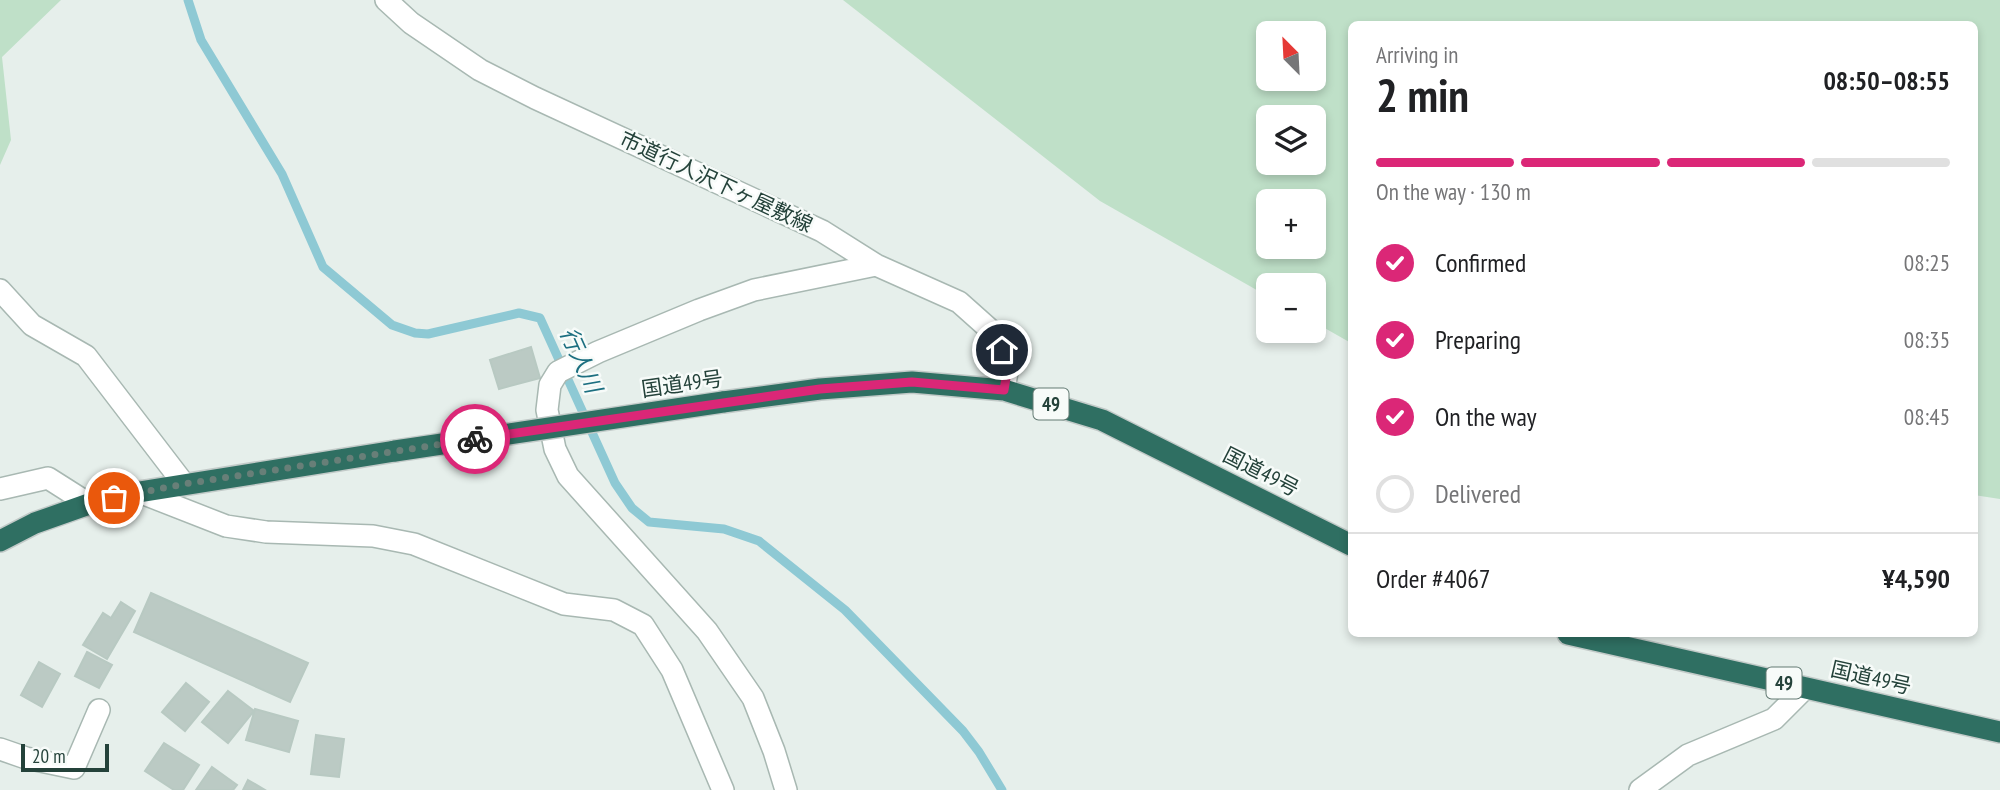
<!DOCTYPE html>
<html lang="en">
<head>
<meta charset="utf-8">
<style>
	:root { --surface:#fff; --page:#f6f6f6; --text:#202124; --muted:#757577; --line:#e0e0e0; --accent:#db2777 }
	body { margin:0; font-family:"PT Sans Narrow","Noto Sans JP",sans-serif; background:var(--page); color:var(--text); height:100vh; display:flex; flex-direction:column; font-size:26px; white-space:nowrap }
	* { box-sizing:border-box; margin:0 }
	p { font-size:23px; color:var(--muted) }
	.icon { flex:none; width:38px; height:38px; fill:none; stroke:currentColor; stroke-width:2; stroke-linecap:round; stroke-linejoin:round }
	.map { position:relative; flex:1; overflow:hidden }
	.sheet { position:absolute; left:1348px; top:21px; width:630px; height:616px; display:flex; flex-direction:column; background:var(--surface); border-radius:10px; box-shadow:0 4px 10px #0003 }
	.sheet>* { flex:none }
	.needle { width:46px; rotate:336deg }
	.tools { position:absolute; left:1256px; top:21px; display:grid; gap:14px }
	.tools a { display:grid; place-items:center; width:70px; height:70px; border-radius:10px; background:var(--surface); box-shadow:0 4px 10px #0003; font-size:35px }
	.scale { position:absolute; left:21px; bottom:18px; width:88px; box-sizing:border-box; padding-left:7px; border:4px solid #24423a; border-top:0; font-size:19px; line-height:24px; white-space:nowrap; color:#24423a; -webkit-text-stroke:5px #f7fbf9; paint-order:stroke }
	.pin { position:absolute; display:grid; place-items:center; width:60px; height:60px; color:#fff; margin:-30px; border:4px solid #fff; border-radius:50%; box-shadow:0 2px 7px #0007 }
	.courier { position:absolute; display:grid; place-items:center; width:70px; height:70px; margin:-35px; border:5px solid #db2777; border-radius:50%; background:#fff; color:#222; box-shadow:0 2px 9px #0007 }
	.headline em { font-style:normal; font-weight:600 }
	.headline div { display:flex; flex-direction:column-reverse }
	.headline { display:flex; align-items:center; justify-content:space-between; height:119px; padding:0 28px }
	h1 { font-size:46px; font-weight:600; line-height:52px }
	.bar { display:grid; grid-template-columns:repeat(4,1fr); gap:10px 7px; align-content:center; height:84px; padding:0 28px }
	.bar i { height:9px; border-radius:5px; background:var(--line) }
	.bar .on { background:var(--accent) }
	.bar p { grid-column:span 4 }
	.line { display:flex; align-items:center; gap:18px; padding:0 28px; border-top:2px solid var(--line) }
	.line div { flex:1 }
	ol { padding:0 28px; list-style:none }
	li { display:flex; align-items:center; gap:21px; height:77px }
	li p { margin-inline-start:auto }
	li .icon { padding:7px; border-radius:50%; background:var(--accent); color:#fff; stroke-width:4 }
	li:last-child { color:var(--muted) }
	li i { width:38px; height:38px; border:4px solid var(--line); border-radius:50% }
	.map>svg:first-child { display:block }
	.green { fill:#bfe0c8; fill-rule:evenodd }
	.lines { fill:none; stroke-linecap:round; stroke-linejoin:round }
	.stream { stroke:#8ec9d4; stroke-width:9 }
	.building { fill:#bbcac4; stroke:#b8c9c2; stroke-width:2 }
	.street-casing { stroke:#a8b8b2; stroke-width:24 }
	.highway-casing { stroke:#c2cac8; stroke-width:24 }
	.street { stroke:#fff; stroke-width:21 }
	.highway { stroke:#2f6f62; stroke-width:21 }
	.highway-bridge-casing { stroke:#c2cac8; stroke-width:24; stroke-linecap:butt }
	.highway-bridge { stroke:#2f6f62; stroke-width:21 }
	.done { stroke:#687f78; stroke-width:7; stroke-dasharray:0 12.6 }
	.route { stroke:#db2777; stroke-width:9 }
	.labels { text-anchor:middle; stroke-width:5; stroke-linejoin:round; paint-order:stroke }
	.shield { fill:#f7fbf9; stroke:#637a73; stroke-width:2 }
	.shield-label { font-size:19px; font-weight:bold; fill:#24423a }
	.street-label { font-size:21px; fill:#24423a; stroke:#f7fbf9 }
	.water-label { font-size:23px; font-style:italic; fill:#1c6f80; stroke:#f7fbf9 }
</style>
</head>
<body>
<div class="map">
<svg width="2000" height="790" viewBox="0 0 2000 790">
	<rect width="100%" height="100%" fill="#e6efeb"/>
	<!-- green -->
	<path class="green" d="M 0,0 L 61,0 L 2,57 L 11,140 L 0,165 Z
		M 843,0 L 2000,0 L 2000,499 L 1974,495 L 1974,24 L 1351,24 L 1351,343 L 1314,322 L 1314,285 L 1269,285 L 1269,297 L 1100,201 ZM 1269,33 L 1314,33 L 1314,79 L 1269,79 ZM 1269,117 L 1314,117 L 1314,163 L 1269,163 ZM 1314,201 L 1314,247 L 1269,247 L 1269,201 Z"/>
	<g class="lines">
		<!-- stream -->
		<path class="stream" d="M 188,0 L 201,40 L 282,174 L 323,267 L 392,325 L 415,333 L 428,334 L 519,313 L 540,318 L 615,483 L 632,508 L 649,522 L 724,529 L 759,541 L 845,610 L 963,731 L 979,752 L 1002,790"/>
	</g>
	<!-- building -->
	<path class="building" d="M 531,347 L 540,378 L 499,389 L 490,360 Z
		M 151,593 L 308,663 L 290,702 L 134,632 Z
		M 121,602 L 135,611 L 107,659 L 83,645 L 103,613 L 111,618 Z
		M 87,652 L 112,665 L 99,688 L 75,676 Z
		M 39,662 L 60,674 L 42,707 L 21,695 Z
		M 186,683 L 209,702 L 185,731 L 162,712 Z
		M 228,691 L 254,711 L 228,743 L 202,722 Z
		M 255,709 L 298,721 L 289,752 L 246,740 Z
		M 316,735 L 344,739 L 339,777 L 311,774 Z
		M 164,743 L 199,765 L 183,790 L 174,790 L 145,771 Z
		M 212,767 L 237,785 L 233,790 L 196,790 Z
		M 248,780 L 265,790 L 243,790 Z"/>
	<g class="lines">
		<!-- street casing -->
		<g class="street-casing">
			<path id="street" d="M 386,0 L 411,23 L 480,70 L 535,98 L 822,231 L 876,265 L 959,302 L 996,335 L 1008,366 L 1004,390
				M 0,290 L 32,325 L 86,356 L 184,484
				M 0,489 L 48,478 L 89,504
				M 139,492 L 226,526 L 266,532 L 373,536 L 414,544 L 564,604 L 614,610 L 643,625 L 672,670 L 723,790
				M 0,749 L 26,758 L 74,768 L 99,710
				M 786,790 L 774,751 L 753,698 L 707,631 L 568,476 L 555,449 L 547,410 L 550,385 L 558,372 L 598,352 L 699,310 L 754,290 L 876,265
				M 1640,790 L 1688,755 L 1774,719 L 1805,688"/>
		</g>
		<!-- highway casing -->
		<g class="highway-casing">
			<path id="highway" d="M 723,402 L 820,389 L 912,382 L 1004,390 L 1102,420 L 1351,545
				M 0,541 L 35,523 L 89,504 L 139,492 L 395,451
				M 1568,634 L 2000,732"/>
		</g>
		<!-- street -->
		<use href="#street" class="street"/>
		<!-- highway -->
		<use href="#highway" class="highway"/>
		<!-- highway-bridge casing -->
		<g class="highway-bridge-casing">
			<path id="highway-bridge" d="M 395,451 L 723,402"/>
		</g>
		<!-- highway-bridge -->
		<use href="#highway-bridge" class="highway-bridge"/>
	</g>
	<g class="lines">
		<!-- done -->
		<path class="done" d="M 114,498 L 184,484 L 475,439"/>
		<!-- route -->
		<path class="route" d="M 475,439 L 820,389 L 912,382 L 1004,390 L 1008,366 L 1002,350"/>
	</g>
	<g class="labels">
		<!-- shield labels -->
		<g class="shield">
			<rect x="1033.5" y="388.5" width="35" height="31" rx="5"/>
			<rect x="1766.5" y="667.5" width="35" height="31" rx="5"/>
		</g>
		<g class="shield-label">
			<text x="1051" y="411">49</text>
			<text x="1784" y="690">49</text>
		</g>
		<!-- street labels -->
		<g class="street-label">
			<text transform="translate(716 182) rotate(25)" y="7">市道行人沢下ヶ屋敷線</text>
			<text transform="translate(682 384) rotate(-8)" y="7">国道49号</text>
			<text transform="translate(1261 472) rotate(27)" y="7">国道49号</text>
			<text transform="translate(1871 678) rotate(13)" y="7">国道49号</text>
		</g>
		<!-- water labels -->
		<g class="water-label">
			<text transform="translate(581 360) rotate(66)" y="8">行人川</text>
		</g>
	</g>
</svg>
<div class="tools">
<a><svg class="needle" viewBox="-14 -14 28 28"><path d="M0-13l5 13h-10z" fill="#e53935"/><path d="M0 13l5-13h-10z" fill="#757577"/></svg></a>
<a><svg class="icon" aria-label="layers" viewBox="0 0 24 24"><path d="M12 4l9 5-9 5-9-5zM3 14l9 5 9-5"/></svg></a>
<a>+</a>
<a>−</a>
</div>
<div class="scale">20 m</div>
<div class="pin" style="left:114px;top:498px;background:#ea580c"><svg class="icon" aria-label="bag" viewBox="0 0 24 24"><path d="M5 8h14l-1 12H6zM9 8a3 3 0 0 1 6 0"/></svg></div>
<div class="pin" style="left:1002px;top:350px;background:#1f2937"><svg class="icon" aria-label="home" viewBox="0 0 24 24"><path d="M3 11l9-7 9 7M6 9v11h12V9"/></svg></div>
<div class="courier" style="left:475px;top:439px"><svg class="icon" aria-label="bike" viewBox="0 0 24 24"><circle cx="6" cy="16" r="4"/><circle cx="18" cy="16" r="4"/><path d="M6 16l4-8h5l3 8M10 8l3 8H6M13 5h3"/></svg></div>
<section class="sheet">
<div class="headline"><div><h1>2 min</h1><p>Arriving in</p></div><em>08:50–08:55</em></div>
<div class="bar"><i class="on"></i><i class="on"></i><i class="on"></i><i></i><p>On the way · 130 m</p></div>
<ol>
<li><svg class="icon" aria-label="check" viewBox="0 0 24 24"><path d="M5 12l5 5 9-10"/></svg>Confirmed<p>08:25</p></li>
<li><svg class="icon" aria-label="check" viewBox="0 0 24 24"><path d="M5 12l5 5 9-10"/></svg>Preparing<p>08:35</p></li>
<li><svg class="icon" aria-label="check" viewBox="0 0 24 24"><path d="M5 12l5 5 9-10"/></svg>On the way<p>08:45</p></li>
<li><i></i>Delivered</li>
</ol>
<div class="line" style="height:91px"><div>Order #4067</div><b>¥4,590</b></div>
</section>
</div>
</body>
</html>
